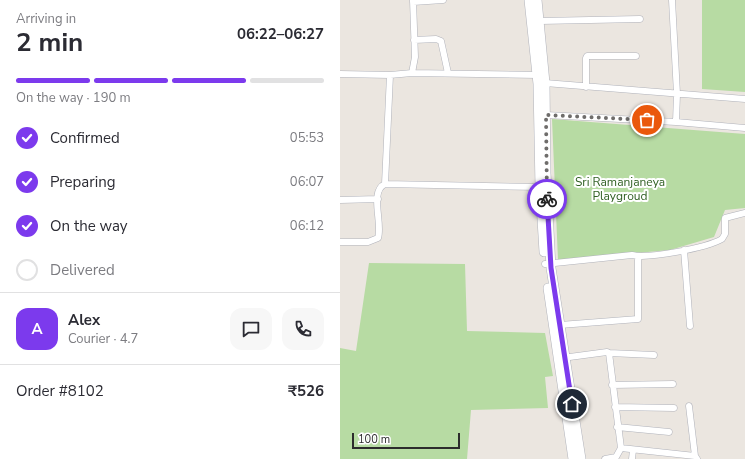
<!DOCTYPE html>
<html lang="en">
<head>
<meta charset="utf-8">
<style>
	:root { --surface:#fff; --page:#f7f7f7; --text:#2b2b33; --muted:#7c7c81; --line:#e1e1e2; --accent:#7c3aed }
	body { margin:0; font-family:"Nunito Sans",sans-serif; background:var(--page); color:var(--text); height:100vh; display:flex; flex-direction:column; font-size:15px; white-space:nowrap }
	* { box-sizing:border-box; margin:0 }
	p { font-size:13px; color:var(--muted) }
	.icon { flex:none; width:22px; height:22px; fill:none; stroke:currentColor; stroke-width:2; stroke-linecap:round; stroke-linejoin:round }
	.map { position:relative; flex:1; overflow:hidden }
	.sheet { display:flex; flex-direction:column; background:var(--surface); width:340px }
	.sheet>* { flex:none }
	.scale { position:absolute; left:12px; bottom:10px; width:108px; box-sizing:border-box; padding-left:4px; border:2px solid #2c2c2c; border-top:0; font-size:11px; line-height:14px; white-space:nowrap; color:#2c2c2c; -webkit-text-stroke:3px #fff; paint-order:stroke }
	.pin { position:absolute; display:grid; place-items:center; width:34px; height:34px; color:#fff; margin:-17px; border:2px solid #fff; border-radius:50%; box-shadow:0 1px 4px #0007 }
	.courier { position:absolute; display:grid; place-items:center; width:40px; height:40px; margin:-20px; border:3px solid #7c3aed; border-radius:50%; background:#fff; color:#222; box-shadow:0 1px 5px #0007 }
	.overview em { font-style:normal; font-weight:700 }
	.overview div { display:flex; flex-direction:column-reverse }
	.overview { display:flex; align-items:center; justify-content:space-between; height:68px; padding:0 16px }
	h1 { font-size:26px; font-weight:700; line-height:30px }
	.bar { display:grid; grid-template-columns:repeat(4,1fr); gap:6px 4px; align-content:center; height:48px; padding:0 16px }
	.bar i { height:5px; border-radius:3px; background:var(--line) }
	.bar .current { background:var(--accent) }
	.bar p { grid-column:span 4 }
	.line { display:flex; align-items:center; gap:10px; padding:0 16px; border-top:1px solid var(--line) }
	.line div { flex:1 }
	.round { display:grid; place-items:center; flex:none; width:42px; height:42px; border-radius:12px; background:var(--page) }
	ol { padding:0 16px; list-style:none }
	li { display:flex; align-items:center; gap:12px; height:44px }
	li p { margin-inline-start:auto }
	li .icon { padding:4px; border-radius:50%; background:var(--accent); color:#fff; stroke-width:4 }
	li:last-child { color:var(--muted) }
	li i { width:22px; height:22px; border:2px solid var(--line); border-radius:50% }
	main { display:flex; flex:1; min-height:0 }
	.map>svg:first-child { display:block }
	.green { fill:#b7dba3 }
	.lines { fill:none; stroke-linecap:round; stroke-linejoin:round }
	.minor-casing { stroke:#b0b2ba; stroke-width:7 }
	.secondary-casing { stroke:#b0b2ba; stroke-width:10 }
	.minor { stroke:#fff; stroke-width:6 }
	.secondary { stroke:#fff; stroke-width:9 }
	.done { stroke:#6f6d6b; stroke-width:4; stroke-dasharray:0 7.2 }
	.route { stroke:#7c3aed; stroke-width:5 }
	.labels { text-anchor:middle; stroke-width:4; stroke-linejoin:round; paint-order:stroke }
	.park-label { font-size:12px; fill:#316024; stroke:#fff }
</style>
</head>
<body>
<main>
<section class="sheet">
<div class="overview"><div><h1>2 min</h1><p>Arriving in</p></div><em>06:22–06:27</em></div>
<div class="bar"><i class="current"></i><i class="current"></i><i class="current"></i><i></i><p>On the way · 190 m</p></div>
<ol>
<li><svg class="icon" aria-label="check" viewBox="0 0 24 24"><path d="M5 12l5 5 9-10"/></svg>Confirmed<p>05:53</p></li>
<li><svg class="icon" aria-label="check" viewBox="0 0 24 24"><path d="M5 12l5 5 9-10"/></svg>Preparing<p>06:07</p></li>
<li><svg class="icon" aria-label="check" viewBox="0 0 24 24"><path d="M5 12l5 5 9-10"/></svg>On the way<p>06:12</p></li>
<li><i></i>Delivered</li>
</ol>
<div class="line" style="height:72px"><b class="round" style="background:var(--accent);color:#fff">A</b><div><b>Alex</b><p>Courier · 4.7</p></div><a class="round"><svg class="icon" aria-label="chat" viewBox="0 0 24 24"><path d="M4 5h16v11H9l-5 4z"/></svg></a><a class="round"><svg class="icon" aria-label="phone" viewBox="0 0 24 24"><path d="M5 4h4l2 5-3 2q2 4 5 5l2-3 5 2v4C11 20 4 13 5 4z"/></svg></a></div>
<div class="line" style="height:52px"><div>Order #8102</div><b>₹526</b></div>
</section>
<div class="map">
<svg width="405" height="459" viewBox="0 0 405 459">
	<rect width="100%" height="100%" fill="#ebe6e0"/>
	<!-- green -->
	<path class="green" d="M 362,0 L 405,0 L 405,92 L 362,89 Z
		M 212,119 L 405,134 L 405,208 L 385,210 L 374,237 L 330,250 L 218,260 Z
		M 29,263 L 125,264 L 127,331 L 205,333 L 213,376 L 205,377 L 208,408 L 131,410 L 127,459 L 0,459 L 0,348 L 16,351 Z"/>
	<g class="lines">
		<!-- minor casing -->
		<g class="minor-casing">
			<path id="minor" d="M 332,0 L 337,94 L 336,122
				M 73,2 L 103,0
				M 200,21 L 300,19
				M 74,40 L 96,39 L 101,41 L 108,73
				M 72,73 L 75,57 L 73,0
				M 0,74 L 50,75 L 72,73 L 198,75
				M 205,83 L 405,99
				M 246,87 L 246,58 L 247,56 L 296,56
				M 206,115 L 336,122 L 405,128
				M 45,184 L 50,75
				M 0,200 L 38,199
				M 0,242 L 28,242 L 38,238 C 43,224 29,191 45,184 L 200,187
				M 344,250 L 350,326
				M 205,264 L 292,255 C 308,259 366,248 382,239 L 385,234 L 385,218 L 405,213
				M 220,325 L 298,319 L 298,260 L 299,257
				M 269,353 L 314,355
				M 222,358 L 267,352 L 269,353 L 281,448 L 355,456 L 357,459
				M 272,385 L 333,384
				M 349,406 L 355,456
				M 275,407 L 334,408
				M 277,427 L 329,432
				M 265,459 L 276,457 L 281,448
				M 292,459 L 293,450"/>
		</g>
		<!-- secondary casing -->
		<g class="secondary-casing">
			<path id="secondary" d="M 189,0 L 198,84 L 200,187 L 204,252
				M 197,0 L 205,83 L 206,173 L 211,268 L 241,459
				M 208,288 L 233,459"/>
		</g>
		<!-- minor -->
		<use href="#minor" class="minor"/>
		<!-- secondary -->
		<use href="#secondary" class="secondary"/>
	</g>
	<g class="lines">
		<!-- done -->
		<path class="done" d="M 207,199 L 206,115 L 307,120"/>
		<!-- route -->
		<path class="route" d="M 207,199 L 211,268 L 232,404"/>
	</g>
	<g class="labels">
		<!-- park labels -->
		<g class="park-label">
			<text x="280" y="186">Sri Ramanjaneya<tspan x="280" dy="14">Playgroud</tspan></text>
		</g>
	</g>
</svg>
<div class="scale">100 m</div>
<div class="pin" style="left:307px;top:120px;background:#ea580c"><svg class="icon" aria-label="bag" viewBox="0 0 24 24"><path d="M5 8h14l-1 12H6zM9 8a3 3 0 0 1 6 0"/></svg></div>
<div class="pin" style="left:232px;top:404px;background:#1f2937"><svg class="icon" aria-label="home" viewBox="0 0 24 24"><path d="M3 11l9-7 9 7M6 9v11h12V9"/></svg></div>
<div class="courier" style="left:207px;top:199px"><svg class="icon" aria-label="bike" viewBox="0 0 24 24"><circle cx="6" cy="16" r="4"/><circle cx="18" cy="16" r="4"/><path d="M6 16l4-8h5l3 8M10 8l3 8H6M13 5h3"/></svg></div>
</div>
</main>
</body>
</html>
